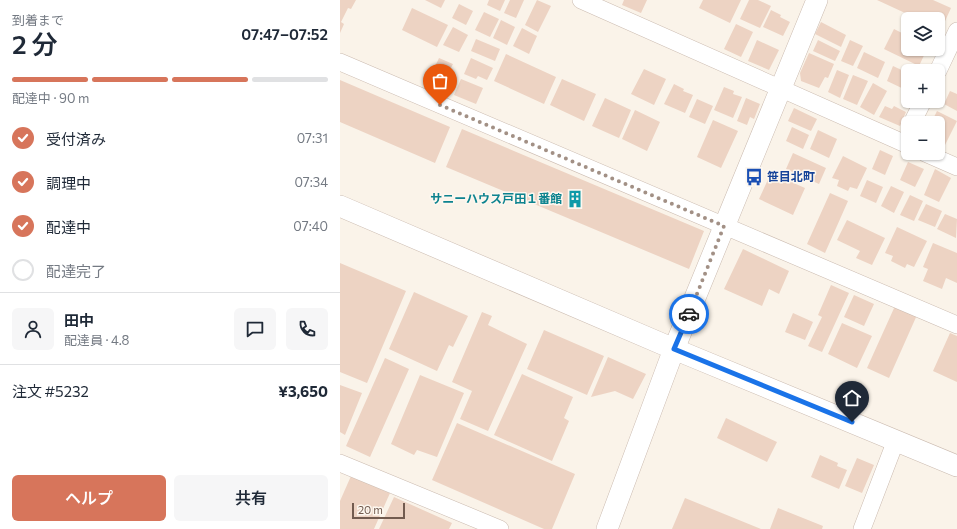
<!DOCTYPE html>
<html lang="ja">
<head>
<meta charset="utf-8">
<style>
	:root { --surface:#fff; --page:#f6f6f7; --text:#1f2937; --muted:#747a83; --line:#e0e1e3; --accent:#d7755b }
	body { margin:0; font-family:Commissioner,"Noto Sans JP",sans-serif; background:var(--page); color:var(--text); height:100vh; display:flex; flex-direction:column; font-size:15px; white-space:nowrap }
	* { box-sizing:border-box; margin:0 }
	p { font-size:13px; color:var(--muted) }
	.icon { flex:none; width:22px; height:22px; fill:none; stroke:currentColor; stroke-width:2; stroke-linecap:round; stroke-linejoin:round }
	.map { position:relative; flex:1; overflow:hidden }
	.details { display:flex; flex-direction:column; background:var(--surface); width:340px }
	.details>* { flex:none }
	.controls { position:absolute; left:561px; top:12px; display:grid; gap:8px }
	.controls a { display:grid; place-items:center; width:44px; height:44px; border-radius:6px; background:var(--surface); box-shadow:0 1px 3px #0004; font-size:20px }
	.scale { position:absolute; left:12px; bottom:10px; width:53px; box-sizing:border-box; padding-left:4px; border:2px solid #725b4f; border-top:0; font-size:11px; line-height:14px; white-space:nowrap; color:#725b4f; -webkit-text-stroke:3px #fdf7ef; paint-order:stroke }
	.pin { position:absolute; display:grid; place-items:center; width:34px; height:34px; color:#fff; margin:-41px -17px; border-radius:50% 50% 50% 0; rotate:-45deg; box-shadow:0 0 4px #0007 }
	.pin .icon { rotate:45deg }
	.courier { position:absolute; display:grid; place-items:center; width:40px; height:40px; margin:-20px; border:3px solid #1a73e8; border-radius:50%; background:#fff; color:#222; box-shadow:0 1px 5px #0007 }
	.overview em { font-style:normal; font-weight:600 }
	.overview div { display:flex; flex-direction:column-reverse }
	.overview { display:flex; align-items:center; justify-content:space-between; height:68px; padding:0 12px }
	h1 { font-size:26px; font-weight:600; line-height:30px }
	.bar { display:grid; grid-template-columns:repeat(4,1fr); gap:6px 4px; align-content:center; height:48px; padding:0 12px }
	.bar i { height:5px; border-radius:3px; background:var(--line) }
	.bar .selected { background:var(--accent) }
	.bar p { grid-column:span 4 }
	.line { display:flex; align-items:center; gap:10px; padding:0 12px; border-top:1px solid var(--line) }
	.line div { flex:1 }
	.round { display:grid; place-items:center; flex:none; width:42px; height:42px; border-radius:6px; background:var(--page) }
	ol { padding:0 12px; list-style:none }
	li { display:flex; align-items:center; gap:12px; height:44px }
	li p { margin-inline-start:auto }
	li .icon { padding:4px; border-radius:50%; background:var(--accent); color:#fff; stroke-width:4 }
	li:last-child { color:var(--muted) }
	li i { width:22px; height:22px; border:2px solid var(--line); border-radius:50% }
	.action { display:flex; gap:8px; margin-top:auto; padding:8px 12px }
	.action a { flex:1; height:46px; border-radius:6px; background:var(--accent); color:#fff; font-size:16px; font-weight:600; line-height:46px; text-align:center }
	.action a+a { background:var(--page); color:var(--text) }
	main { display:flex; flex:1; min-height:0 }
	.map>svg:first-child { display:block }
	.building { fill:#edd3c3 }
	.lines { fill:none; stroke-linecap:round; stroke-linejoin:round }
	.minor-casing { stroke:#cbbbb0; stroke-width:18 }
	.tertiary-casing { stroke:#cbbbb0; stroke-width:22 }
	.minor { stroke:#fff; stroke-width:17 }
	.tertiary { stroke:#fff; stroke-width:21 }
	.done { stroke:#a29085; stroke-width:4; stroke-dasharray:0 7.2 }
	.route { stroke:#1a73e8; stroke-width:5 }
	.labels { text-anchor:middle; stroke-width:3; stroke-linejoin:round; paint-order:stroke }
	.transit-label { font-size:12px; font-weight:bold; fill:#164399; stroke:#fdf7ef; text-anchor:start }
	.culture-label { font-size:12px; font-weight:bold; fill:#0d838f; stroke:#fdf7ef; text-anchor:end }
</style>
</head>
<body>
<main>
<section class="details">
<div class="overview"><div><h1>2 分</h1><p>到着まで</p></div><em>07:47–07:52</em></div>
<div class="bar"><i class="selected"></i><i class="selected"></i><i class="selected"></i><i></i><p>配達中 · 90 m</p></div>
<ol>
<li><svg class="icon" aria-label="check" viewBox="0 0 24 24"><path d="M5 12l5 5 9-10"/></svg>受付済み<p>07:31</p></li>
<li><svg class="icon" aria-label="check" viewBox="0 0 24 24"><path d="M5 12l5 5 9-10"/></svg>調理中<p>07:34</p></li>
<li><svg class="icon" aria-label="check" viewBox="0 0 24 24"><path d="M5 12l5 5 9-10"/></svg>配達中<p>07:40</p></li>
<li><i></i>配達完了</li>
</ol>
<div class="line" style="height:72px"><a class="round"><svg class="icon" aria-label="person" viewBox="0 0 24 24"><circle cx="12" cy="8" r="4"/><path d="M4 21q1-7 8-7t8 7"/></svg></a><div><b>田中</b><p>配達員 · 4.8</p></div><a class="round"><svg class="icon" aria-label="chat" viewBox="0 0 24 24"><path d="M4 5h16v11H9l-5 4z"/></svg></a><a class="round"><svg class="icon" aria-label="phone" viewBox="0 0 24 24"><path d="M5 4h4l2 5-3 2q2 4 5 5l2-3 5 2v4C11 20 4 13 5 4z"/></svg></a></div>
<div class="line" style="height:52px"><div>注文 #5232</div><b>¥3,650</b></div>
<div class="action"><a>ヘルプ</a><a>共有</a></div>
</section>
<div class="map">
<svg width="617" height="529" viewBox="0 0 617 529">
	<rect width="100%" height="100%" fill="#faf3e9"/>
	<!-- building -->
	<path class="building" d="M 0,0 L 16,0 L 11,9 L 8,8 L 1,22 L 4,24 L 0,33 Z
		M 85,0 L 105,0 L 101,8 Z
		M 149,0 L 165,0 L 160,11 L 147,5 Z
		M 170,0 L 184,0 L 176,18 L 164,13 Z
		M 197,0 L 211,6 L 198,32 L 185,25 Z
		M 284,0 L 307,0 L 301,13 L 282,5 Z
		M 363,0 L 401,0 L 390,23 L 359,8 Z
		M 409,0 L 418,0 L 431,6 L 420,28 L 400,19 Z
		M 537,0 L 593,0 L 611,8 L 601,30 L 598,28 L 598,19 L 578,19 Z
		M 119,4 L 133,11 L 126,25 L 112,18 Z
		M 72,8 L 108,25 L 97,47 L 62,30 Z
		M 431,10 L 441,15 L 440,17 L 450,22 L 443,36 L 423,27 Z
		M 144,12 L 159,19 L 150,37 L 135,30 Z
		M 161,20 L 175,27 L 167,45 L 153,38 Z
		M 481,22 L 506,35 L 501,47 L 475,34 Z
		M 396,24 L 413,32 L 401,57 L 384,49 Z
		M 113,27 L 128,35 L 119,52 L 103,45 Z
		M 182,28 L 197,36 L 189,54 L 173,46 Z
		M 554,29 L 568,36 L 568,49 L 587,49 L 579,66 L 544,49 Z
		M 136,39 L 160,49 L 155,61 L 131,51 Z
		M 417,40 L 439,50 L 429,70 L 408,61 Z
		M 478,40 L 500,51 L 495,61 L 473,51 Z
		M 510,40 L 523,46 L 513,66 L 501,61 Z
		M 524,52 L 545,62 L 538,78 L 517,68 Z
		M 469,53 L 494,64 L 488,78 L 485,77 L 479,88 L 461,81 L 460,73 Z
		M 166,54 L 216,77 L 204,104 L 154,81 Z
		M 99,58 L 113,64 L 102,85 L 89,79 Z
		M 131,58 L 153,68 L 147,80 L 138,76 L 136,79 L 124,74 Z
		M 553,66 L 568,73 L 568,91 L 547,81 Z
		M 304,69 L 326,79 L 314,105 L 291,94 Z
		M 497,70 L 509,75 L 500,98 L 488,92 Z
		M 513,75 L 528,81 L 517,105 L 503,99 Z
		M 121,79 L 143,88 L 136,104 L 114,95 Z
		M 222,79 L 256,94 L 244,121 L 210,105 Z
		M 0,80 L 110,127 L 95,163 L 0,122 Z
		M 533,83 L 547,91 L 534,115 L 520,107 Z
		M 334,84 L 344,89 L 343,91 L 353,95 L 345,113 L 324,104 Z
		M 384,87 L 394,91 L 393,94 L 402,97 L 393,118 L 374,110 Z
		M 610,91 L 617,94 L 617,111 L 604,104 Z
		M 265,98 L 291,110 L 279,138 L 252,126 Z
		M 406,98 L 420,104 L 414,119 L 410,117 L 407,125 L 397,121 Z
		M 357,99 L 373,106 L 365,124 L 349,117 Z
		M 545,106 L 552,109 L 554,106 L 566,112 L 560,126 L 539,117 Z
		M 454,108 L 477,119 L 471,131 L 448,121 Z
		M 295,110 L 320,122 L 307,151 L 282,139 Z
		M 597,111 L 617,121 L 605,145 L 598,142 L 600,138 L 598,137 L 598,123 L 591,123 Z
		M 373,120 L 398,131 L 381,168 L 357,157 Z
		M 452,127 L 469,135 L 463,149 L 446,141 Z
		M 122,129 L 364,231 L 349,269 L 106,167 Z
		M 478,130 L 497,139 L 489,158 L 470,149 Z
		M 540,150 L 553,156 L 545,175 L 532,169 Z
		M 453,153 L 486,168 L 479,184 L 446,169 Z
		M 503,156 L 527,168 L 517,189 L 510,187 L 508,191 L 497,186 L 499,180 L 492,178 Z
		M 568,162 L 584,169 L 575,187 L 560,180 Z
		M 595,169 L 611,178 L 599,202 L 584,195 Z
		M 431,173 L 465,188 L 453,215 L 419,199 Z
		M 527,180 L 543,187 L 536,203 L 520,196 Z
		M 551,186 L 564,192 L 554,213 L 541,206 Z
		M 490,193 L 508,201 L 485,253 L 467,244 Z
		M 570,195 L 583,201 L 574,221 L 560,215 Z
		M 586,204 L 602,211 L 595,227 L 578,220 Z
		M 605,214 L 617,219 L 616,238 L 597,229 Z
		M 507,220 L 545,238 L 532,265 L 516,258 L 520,251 L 497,240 Z
		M 557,227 L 587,241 L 574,267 L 567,264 L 565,268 L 551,261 L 553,256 L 545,253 Z
		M 593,243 L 617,253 L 617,283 L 606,278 L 602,289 L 583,281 L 588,269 L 583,267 Z
		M 403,249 L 449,271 L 439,294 L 429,289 L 422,306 L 384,289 Z
		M 0,263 L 66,291 L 27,383 L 0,372 Z
		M 491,285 L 509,293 L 482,352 L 468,346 L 482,317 L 478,315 Z
		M 74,292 L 128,316 L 113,347 L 109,345 L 97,371 L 49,349 Z
		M 514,295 L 534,304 L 524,326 L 504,317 Z
		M 555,306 L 577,315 L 549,378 L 527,368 Z
		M 142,312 L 152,316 L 148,325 L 187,344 L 148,431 L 120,419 L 132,391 L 112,382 Z
		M 453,313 L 473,322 L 465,340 L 445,332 Z
		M 502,323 L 532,336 L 517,368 L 488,354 Z
		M 204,330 L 264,356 L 247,395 L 187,369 Z
		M 610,333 L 617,336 L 617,382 L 593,371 Z
		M 268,357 L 306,374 L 293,399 L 275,391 L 251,397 Z
		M 45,358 L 69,369 L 30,457 L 6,446 Z
		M 182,374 L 233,397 L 224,418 L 229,421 L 212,461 L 154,435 Z
		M 80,375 L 124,393 L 97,457 L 77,450 L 74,455 L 51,444 Z
		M 0,385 L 22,393 L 5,435 L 0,432 Z
		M 386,418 L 437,442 L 427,462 L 377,438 Z
		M 117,423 L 235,474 L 212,529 L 204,529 L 92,480 Z
		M 480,455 L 498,463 L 497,466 L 507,470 L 499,489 L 471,477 Z
		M 517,458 L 534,465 L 522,493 L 505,486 Z
		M 11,476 L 50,493 L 34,529 L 0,529 L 0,501 Z
		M 54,497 L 112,523 L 109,529 L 39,529 Z
		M 345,498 L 421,529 L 332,529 Z
		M 438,508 L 483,526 L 482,529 L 430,529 Z"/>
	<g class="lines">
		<!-- minor casing -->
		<g class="minor-casing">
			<path id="minor" d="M 241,0 L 568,145
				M 0,62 L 617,325
				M 598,71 L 617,31
				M 572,123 L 583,101
				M 585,153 L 617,167
				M 0,463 L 160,529
				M 522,529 L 556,440"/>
		</g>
		<!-- tertiary casing -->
		<g class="tertiary-casing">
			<path id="tertiary" d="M 0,206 L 334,349 L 617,466
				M 267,529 L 334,349 L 477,0"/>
		</g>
		<!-- minor -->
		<use href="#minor" class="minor"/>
		<!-- tertiary -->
		<use href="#tertiary" class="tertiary"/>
	</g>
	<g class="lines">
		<!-- done -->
		<path class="done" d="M 100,105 L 384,226 L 349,314"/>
		<!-- route -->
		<path class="route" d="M 349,314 L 334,349 L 512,422"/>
	</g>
	<!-- icons -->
	<defs>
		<g id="bus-bare" transform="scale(1.38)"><path d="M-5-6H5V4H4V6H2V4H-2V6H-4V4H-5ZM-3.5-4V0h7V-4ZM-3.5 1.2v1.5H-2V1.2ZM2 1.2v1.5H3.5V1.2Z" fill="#1a4fb4" stroke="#fdf7ef" stroke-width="2.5" paint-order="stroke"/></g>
		<g id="building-bare" transform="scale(1.38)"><path d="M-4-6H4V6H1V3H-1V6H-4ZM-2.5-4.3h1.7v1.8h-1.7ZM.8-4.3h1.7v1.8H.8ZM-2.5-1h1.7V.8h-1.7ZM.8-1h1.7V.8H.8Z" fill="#0f9aa8" stroke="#fdf7ef" stroke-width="2.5" paint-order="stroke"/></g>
	</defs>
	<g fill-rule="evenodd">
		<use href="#bus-bare" x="414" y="177"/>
		<use href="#building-bare" x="235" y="199"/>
	</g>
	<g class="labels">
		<!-- transit labels -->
		<g class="transit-label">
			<text x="427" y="181">笹目北町</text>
		</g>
		<!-- culture labels -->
		<g class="culture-label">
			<text x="222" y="203">サニーハウス戸田１番館</text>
		</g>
	</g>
</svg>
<div class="controls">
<a><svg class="icon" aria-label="layers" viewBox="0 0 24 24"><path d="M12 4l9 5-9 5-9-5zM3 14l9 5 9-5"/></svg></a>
<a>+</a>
<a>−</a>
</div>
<div class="scale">20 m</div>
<div class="pin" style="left:100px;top:105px;background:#ea580c"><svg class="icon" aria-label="bag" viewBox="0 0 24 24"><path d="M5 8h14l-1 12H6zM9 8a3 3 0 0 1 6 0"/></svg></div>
<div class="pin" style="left:512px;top:422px;background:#1f2937"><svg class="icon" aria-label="home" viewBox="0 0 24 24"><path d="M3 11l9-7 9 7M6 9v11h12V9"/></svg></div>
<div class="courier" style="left:349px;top:314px"><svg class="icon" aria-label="car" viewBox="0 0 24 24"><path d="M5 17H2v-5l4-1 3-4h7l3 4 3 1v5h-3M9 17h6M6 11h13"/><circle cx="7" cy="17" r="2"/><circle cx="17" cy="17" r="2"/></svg></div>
</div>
</main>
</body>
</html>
